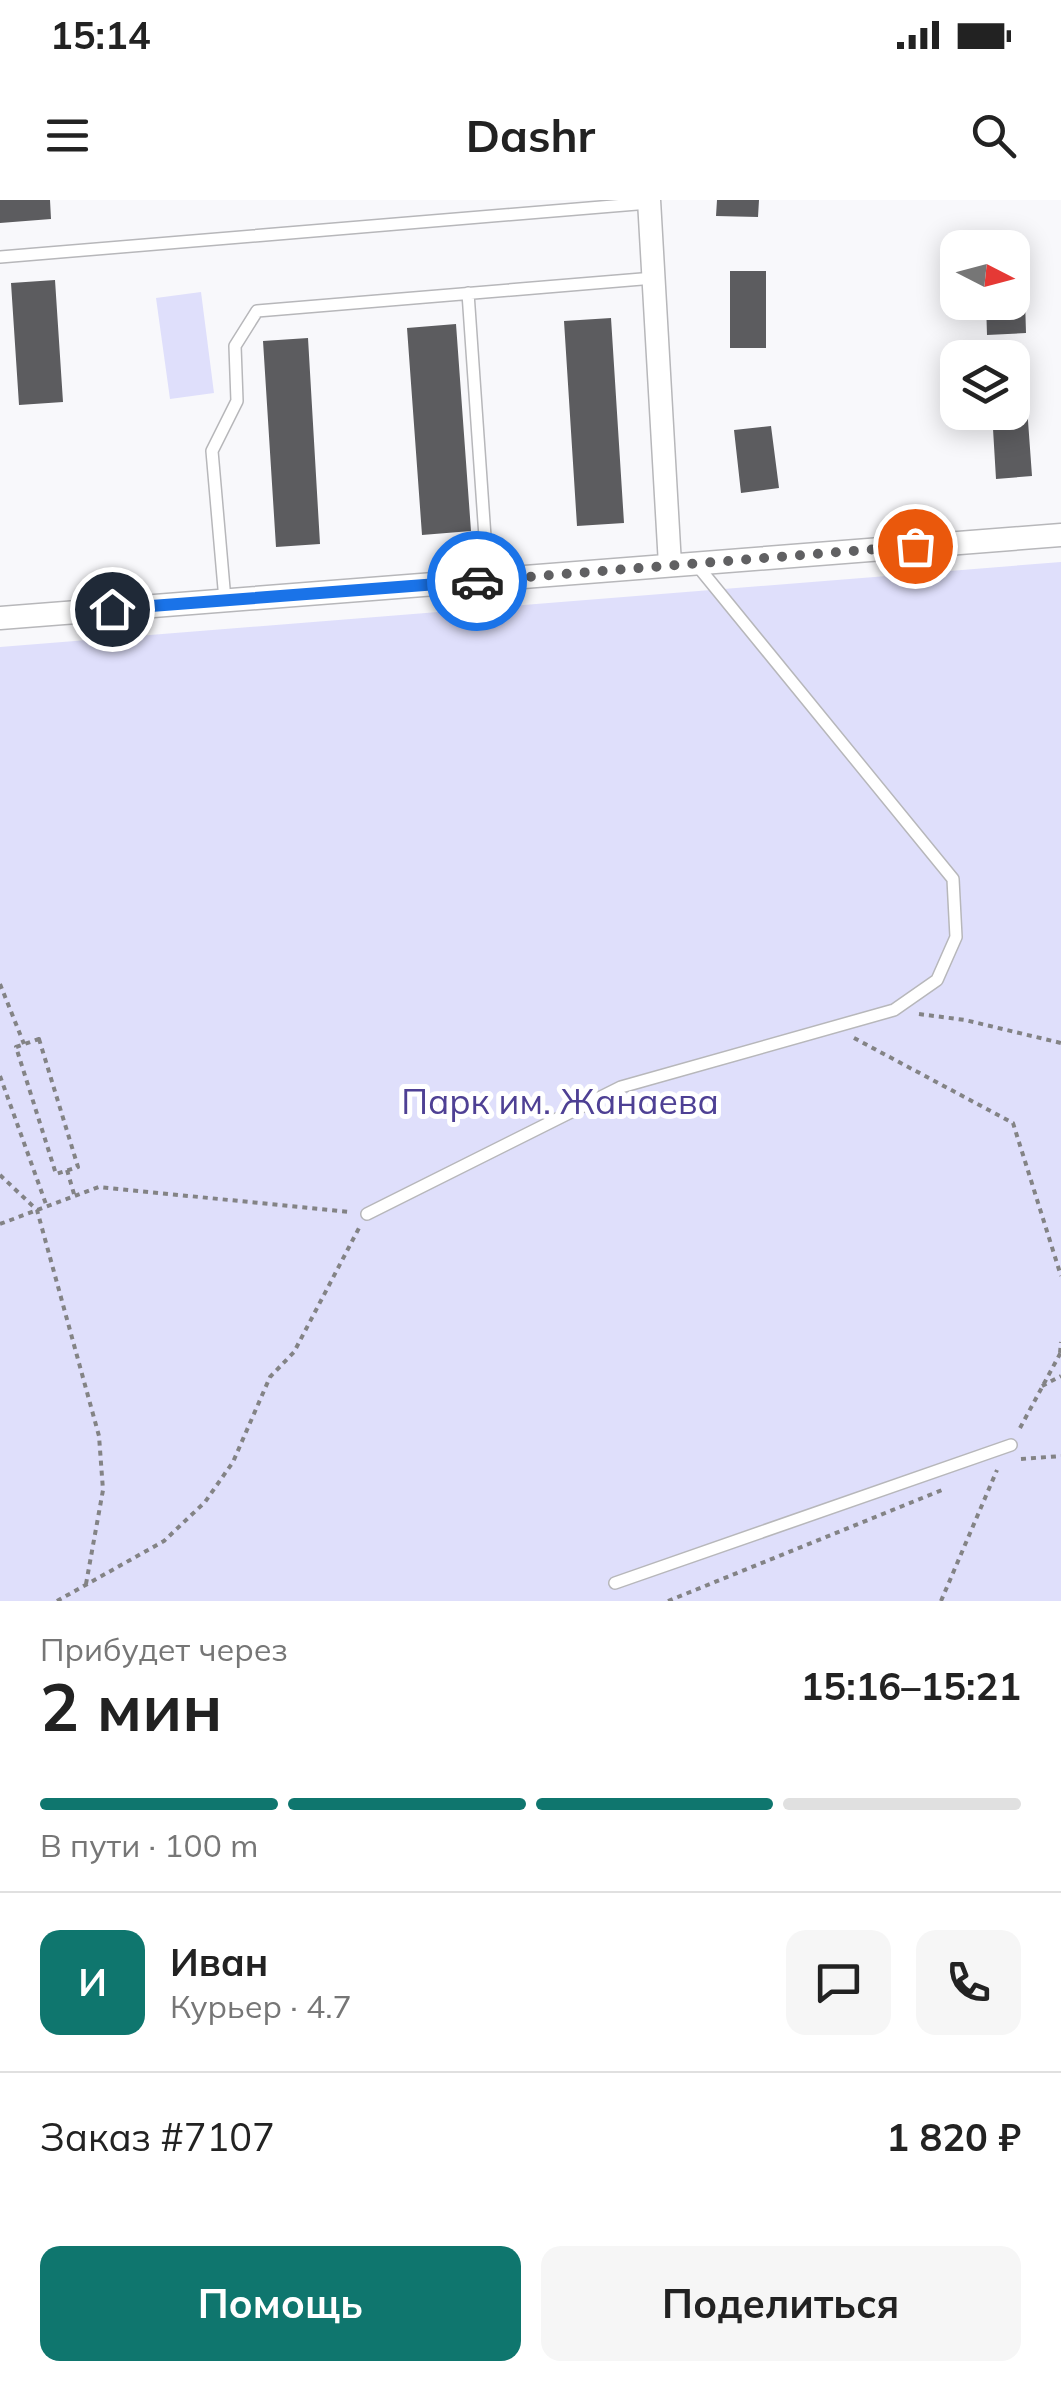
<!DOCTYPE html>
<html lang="ru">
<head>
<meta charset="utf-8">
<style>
	:root { --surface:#fff; --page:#f6f6f6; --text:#222; --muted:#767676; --line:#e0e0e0; --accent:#0f766e }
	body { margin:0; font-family:Mulish,sans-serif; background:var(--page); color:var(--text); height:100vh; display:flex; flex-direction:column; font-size:38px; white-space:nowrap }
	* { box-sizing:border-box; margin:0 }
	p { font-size:32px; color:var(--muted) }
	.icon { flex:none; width:55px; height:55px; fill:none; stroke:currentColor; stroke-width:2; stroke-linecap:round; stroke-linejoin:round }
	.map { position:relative; height:1401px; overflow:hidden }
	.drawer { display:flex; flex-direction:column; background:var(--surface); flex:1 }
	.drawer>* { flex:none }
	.needle { width:65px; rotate:96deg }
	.buttons { position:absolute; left:940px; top:30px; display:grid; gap:20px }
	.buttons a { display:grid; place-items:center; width:90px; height:90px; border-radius:20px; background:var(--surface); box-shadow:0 5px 25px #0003; font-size:50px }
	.pin { position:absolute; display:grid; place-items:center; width:85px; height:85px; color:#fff; margin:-42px; border:5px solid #fff; border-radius:50%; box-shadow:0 2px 10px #0007 }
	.courier { position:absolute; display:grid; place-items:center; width:100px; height:100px; margin:-50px; border:8px solid #1a73e8; border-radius:50%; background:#fff; color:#222; box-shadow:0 2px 12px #0007 }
	.summary em { font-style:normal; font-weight:700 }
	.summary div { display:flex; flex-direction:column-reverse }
	.summary { display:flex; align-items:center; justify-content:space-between; height:170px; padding:0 40px }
	h1 { font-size:65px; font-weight:700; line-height:75px }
	.bar { display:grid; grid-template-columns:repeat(4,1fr); gap:15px 10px; align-content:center; height:120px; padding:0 40px }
	.bar i { height:12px; border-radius:8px; background:var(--line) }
	.bar .active { background:var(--accent) }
	.bar p { grid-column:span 4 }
	.line { display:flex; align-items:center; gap:25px; padding:0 40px; border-top:2px solid var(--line) }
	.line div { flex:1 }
	.round { display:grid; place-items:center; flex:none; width:105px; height:105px; border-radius:20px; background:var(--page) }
	.action { display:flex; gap:20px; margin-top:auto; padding:20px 40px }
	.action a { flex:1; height:115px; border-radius:20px; background:var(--accent); color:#fff; font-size:40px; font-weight:700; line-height:115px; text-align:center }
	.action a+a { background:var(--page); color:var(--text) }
	.status { display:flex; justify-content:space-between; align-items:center; height:70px; padding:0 50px; background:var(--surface); direction:ltr }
	.status svg { height:28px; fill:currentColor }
	header { display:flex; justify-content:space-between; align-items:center; height:130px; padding:0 40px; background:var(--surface); font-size:45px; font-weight:700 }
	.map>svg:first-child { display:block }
	.green { fill:#dfdffb }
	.building { fill:#5c5c5f }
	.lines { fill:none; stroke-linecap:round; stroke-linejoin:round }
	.service-casing { stroke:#b7b7ba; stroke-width:14 }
	.minor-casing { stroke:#b7b7ba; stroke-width:25 }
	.path { stroke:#838385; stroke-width:4; stroke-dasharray:5 5; stroke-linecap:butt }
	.service { stroke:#fff; stroke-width:11 }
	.minor { stroke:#fff; stroke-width:22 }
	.done { stroke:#606062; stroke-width:10; stroke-dasharray:0 18 }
	.route { stroke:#1a73e8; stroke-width:12 }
	.labels { text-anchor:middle; stroke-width:10; stroke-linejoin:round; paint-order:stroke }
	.park-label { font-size:35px; fill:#4e4094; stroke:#fff }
</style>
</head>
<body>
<div class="status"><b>15:14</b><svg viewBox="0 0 49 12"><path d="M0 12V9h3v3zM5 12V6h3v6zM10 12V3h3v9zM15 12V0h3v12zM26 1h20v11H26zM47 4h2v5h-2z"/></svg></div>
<header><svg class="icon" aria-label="menu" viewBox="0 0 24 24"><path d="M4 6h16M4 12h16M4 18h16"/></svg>Dashr<svg class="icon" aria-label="search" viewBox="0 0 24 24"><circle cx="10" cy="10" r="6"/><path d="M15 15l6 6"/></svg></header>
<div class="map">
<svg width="1061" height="1401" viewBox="0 0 1061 1401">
	<rect width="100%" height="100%" fill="#f8f8fb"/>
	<!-- green -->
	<path class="green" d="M 201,92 L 214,193 L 170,199 L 156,98 Z
		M 1061,362 L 1061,1401 L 0,1401 L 0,447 Z"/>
	<!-- building -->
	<path class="building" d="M 0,0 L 50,0 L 51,19 L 0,23 Z
		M 717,0 L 759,0 L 758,17 L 716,16 Z
		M 1024,66 L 1026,133 L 987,135 L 986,102 L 1012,102 L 1012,67 Z
		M 730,71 L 766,71 L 766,148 L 730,148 Z
		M 55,80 L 63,202 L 19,205 L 11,83 Z
		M 611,118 L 624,323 L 577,326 L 564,121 Z
		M 456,124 L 471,331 L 422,335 L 407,128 Z
		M 308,138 L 320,344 L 276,347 L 263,141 Z
		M 1027,207 L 1032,276 L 996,279 L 992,212 L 1012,212 L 1012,208 Z
		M 771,226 L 779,288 L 741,293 L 734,230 Z"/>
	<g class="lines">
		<!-- service casing -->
		<g class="service-casing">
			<path id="service" d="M 0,57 L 649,3
				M 468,93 L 488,380
				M 225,400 L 212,251 L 237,201 L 235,146 L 257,111 L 654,78
				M 367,1014 L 621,887 L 894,810 L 937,780 L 956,737 L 953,679 L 696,364
				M 615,1383 L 1011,1245"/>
		</g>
		<!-- minor casing -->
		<g class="minor-casing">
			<path id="minor" d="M 649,0 L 670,365
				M 0,418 L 1061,335"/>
		</g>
		<!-- path -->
		<path class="path" d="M 0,784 L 24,844
			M 919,814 L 965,820 L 1061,843
			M 854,838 L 1013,923 L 1061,1076
			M 39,839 L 78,967 L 56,974 L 16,847 Z
			M 0,876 L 47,1007
			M 67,970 L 74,994
			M 0,975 L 37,1010 L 99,1236 L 103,1290 L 86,1384
			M 0,1024 L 99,987 L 349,1012
			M 1060,1153 L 1061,1142
			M 1042,1186 L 1061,1176
			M 1020,1228 L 1061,1152
			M 1021,1259 L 1061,1256
			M 57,1401 L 164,1341 L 205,1302 L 233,1262 L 270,1177 L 294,1152 L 359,1028
			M 668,1401 L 942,1290
			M 941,1401 L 997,1270"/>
		<!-- service -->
		<use href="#service" class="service"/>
		<!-- minor -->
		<use href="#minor" class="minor"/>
	</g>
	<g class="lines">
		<!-- done -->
		<path class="done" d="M 477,381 L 915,346"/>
		<!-- route -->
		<path class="route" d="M 112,409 L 477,381"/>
	</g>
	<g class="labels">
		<!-- park labels -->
		<g class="park-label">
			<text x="560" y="914">Парк им. Жанаева</text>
		</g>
	</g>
</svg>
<div class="buttons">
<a><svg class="needle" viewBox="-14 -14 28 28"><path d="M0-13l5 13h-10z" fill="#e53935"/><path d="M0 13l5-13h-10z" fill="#767676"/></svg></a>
<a><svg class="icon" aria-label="layers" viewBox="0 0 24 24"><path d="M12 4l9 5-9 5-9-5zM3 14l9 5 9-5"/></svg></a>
</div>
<div class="pin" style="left:915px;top:346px;background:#ea580c"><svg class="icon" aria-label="bag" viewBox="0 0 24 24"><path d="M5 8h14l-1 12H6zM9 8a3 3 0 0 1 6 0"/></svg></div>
<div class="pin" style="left:112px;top:409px;background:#1f2937"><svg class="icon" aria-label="home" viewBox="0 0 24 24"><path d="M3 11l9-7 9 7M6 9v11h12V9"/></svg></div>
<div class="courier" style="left:477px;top:381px"><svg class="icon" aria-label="car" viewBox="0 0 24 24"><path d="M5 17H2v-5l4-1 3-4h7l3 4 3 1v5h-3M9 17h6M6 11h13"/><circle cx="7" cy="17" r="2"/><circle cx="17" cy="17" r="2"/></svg></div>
</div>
<section class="drawer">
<div class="summary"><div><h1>2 мин</h1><p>Прибудет через</p></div><em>15:16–15:21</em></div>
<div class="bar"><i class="active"></i><i class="active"></i><i class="active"></i><i></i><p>В пути · 100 m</p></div>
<div class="line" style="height:180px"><b class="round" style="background:var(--accent);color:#fff">И</b><div><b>Иван</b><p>Курьер · 4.7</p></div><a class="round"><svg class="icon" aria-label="chat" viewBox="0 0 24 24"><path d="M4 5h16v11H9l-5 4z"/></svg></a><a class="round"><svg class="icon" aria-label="phone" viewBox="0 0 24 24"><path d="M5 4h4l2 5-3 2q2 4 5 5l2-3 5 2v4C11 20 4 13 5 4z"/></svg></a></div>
<div class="line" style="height:130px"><div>Заказ #7107</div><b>1 820 ₽</b></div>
<div class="action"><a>Помощь</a><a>Поделиться</a></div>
</section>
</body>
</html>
